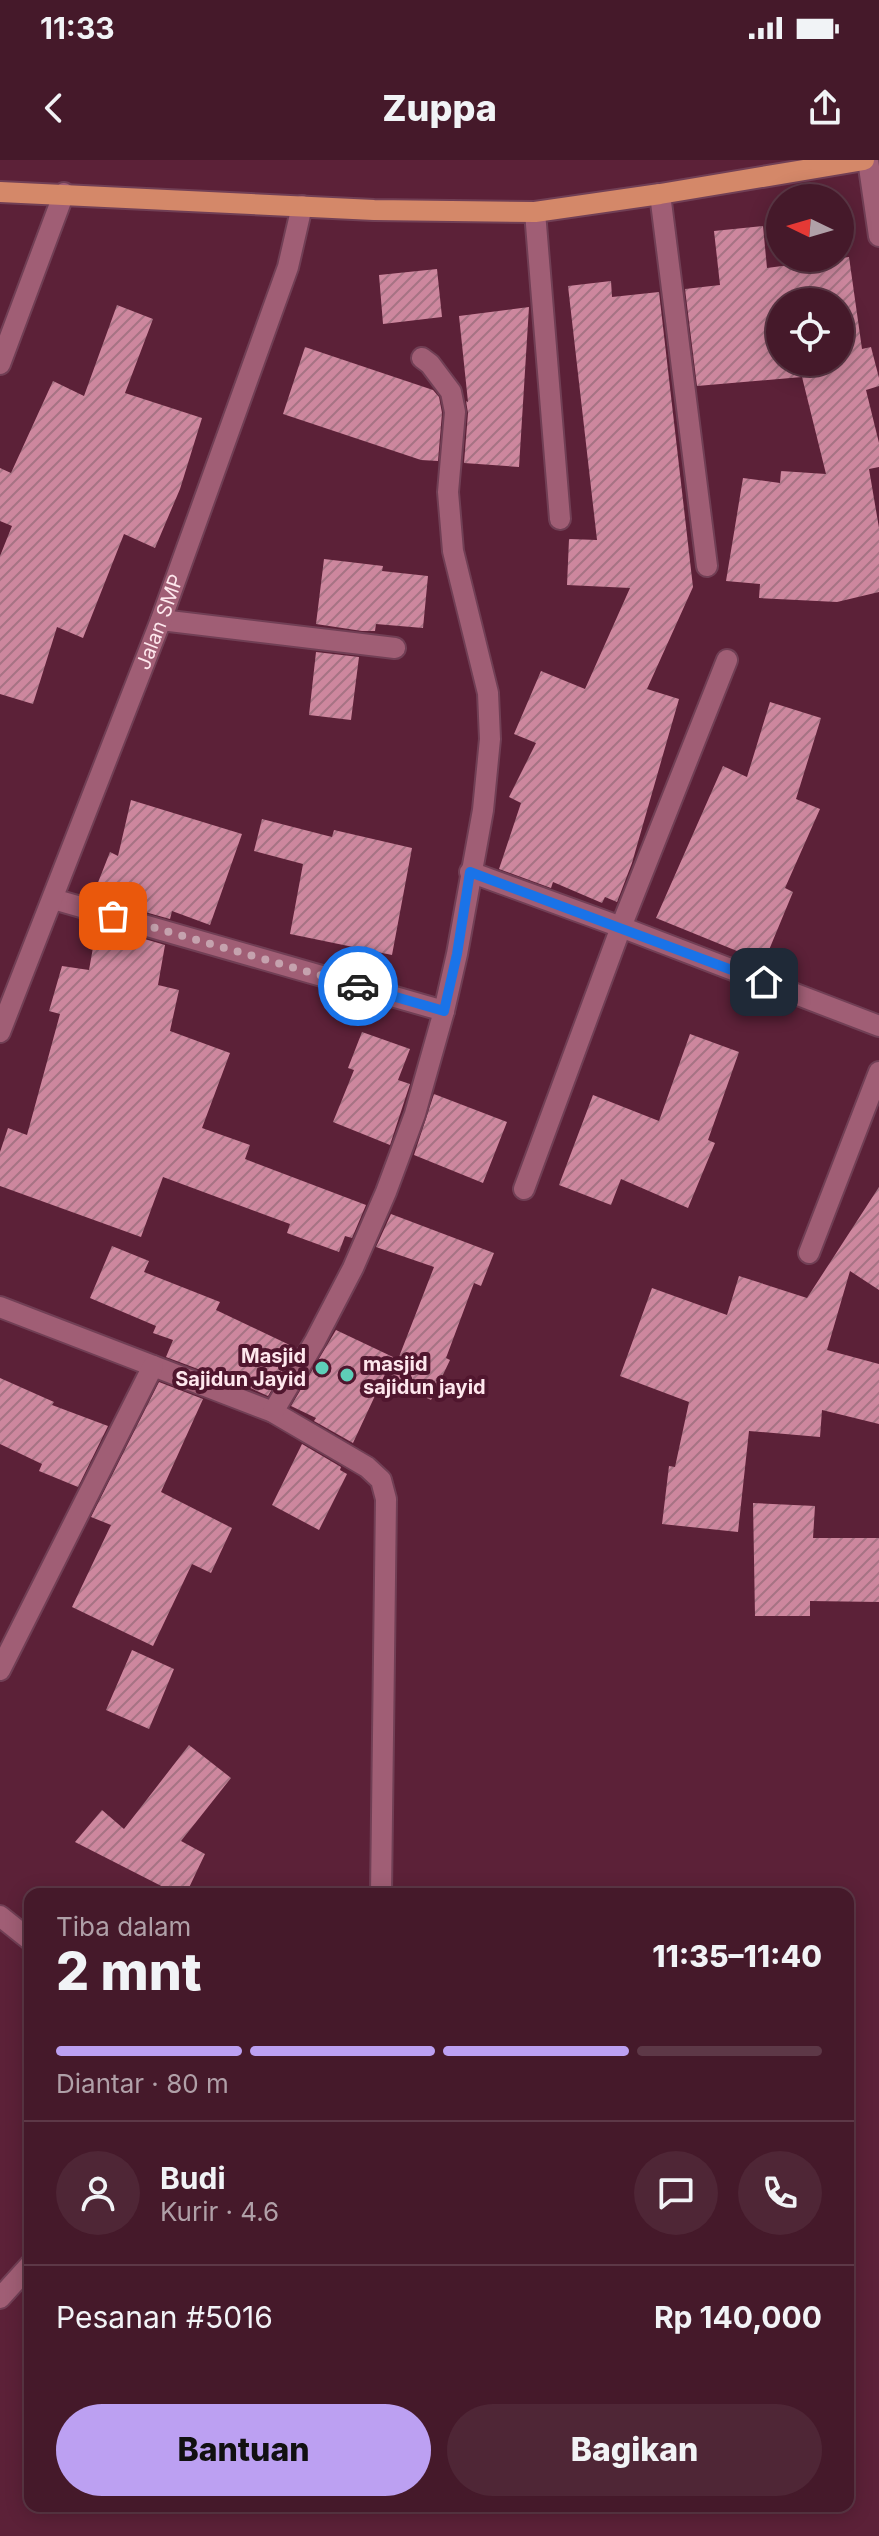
<!DOCTYPE html>
<html lang="id">
<head>
<meta charset="utf-8">
<style>
	:root { --surface:#45192a; --page:#4f2636; --text:#f1f3f6; --muted:#b0a0a8; --line:#5d3847; --accent:#bca0f2 }
	body { margin:0; font-family:Inter,sans-serif; background:var(--page); color:var(--text); height:100vh; display:flex; flex-direction:column; font-size:30px; white-space:nowrap }
	* { box-sizing:border-box; margin:0 }
	p { font-size:26px; color:var(--muted) }
	.icon { flex:none; width:44px; height:44px; fill:none; stroke:currentColor; stroke-width:2; stroke-linecap:round; stroke-linejoin:round }
	.map { position:relative; flex:1; overflow:hidden }
	.panel { position:absolute; left:24px; top:1728px; width:830px; height:624px; display:flex; flex-direction:column; background:var(--surface); border-radius:16px; box-shadow:0 4px 20px #0003,0 0 0 2px var(--line) }
	.panel>* { flex:none }
	.needle { width:52px; rotate:275deg }
	.tools { position:absolute; left:766px; top:24px; display:grid; gap:16px }
	.tools a { display:grid; place-items:center; width:88px; height:88px; border-radius:50%; background:var(--surface); box-shadow:0 4px 20px #0003,0 0 0 2px var(--line); font-size:40px }
	.pin { position:absolute; display:grid; place-items:center; width:68px; height:68px; color:#fff; margin:-34px; border-radius:16px; box-shadow:0 4px 12px #0006 }
	.courier { position:absolute; display:grid; place-items:center; width:80px; height:80px; margin:-40px; border:6px solid #1a73e8; border-radius:50%; background:#fff; color:#222; box-shadow:0 2px 10px #0007 }
	.overview em { font-style:normal; font-weight:800 }
	.overview div { display:flex; flex-direction:column-reverse }
	.overview { display:flex; align-items:center; justify-content:space-between; height:136px; padding:0 32px }
	h1 { font-size:52px; font-weight:800; line-height:60px }
	.bar { display:grid; grid-template-columns:repeat(4,1fr); gap:12px 8px; align-content:center; height:96px; padding:0 32px }
	.bar i { height:10px; border-radius:6px; background:var(--line) }
	.bar .selected { background:var(--accent) }
	.bar p { grid-column:span 4 }
	.line { display:flex; align-items:center; gap:20px; padding:0 32px; border-top:2px solid var(--line) }
	.line div { flex:1 }
	.round { display:grid; place-items:center; flex:none; width:84px; height:84px; border-radius:42px; background:var(--page) }
	.action { display:flex; gap:16px; margin-top:auto; padding:16px 32px }
	.action a { flex:1; height:92px; border-radius:48px; background:var(--accent); color:#111; font-size:32px; font-weight:800; line-height:92px; text-align:center }
	.action a+a { background:var(--page); color:var(--text) }
	.status { display:flex; justify-content:space-between; align-items:center; height:56px; padding:0 40px; background:var(--surface); direction:ltr }
	.status svg { height:22px; fill:currentColor }
	header { display:flex; justify-content:space-between; align-items:center; height:104px; padding:0 32px; background:var(--surface); font-size:36px; font-weight:800 }
	.map>svg:first-child { display:block }
	.building { fill:url(#building-hatch); fill-rule:evenodd }
	.lines { fill:none; stroke-linecap:round; stroke-linejoin:round }
	.minor-casing { stroke:#713f55; stroke-width:24 }
	.major-casing { stroke:#713f55; stroke-width:24 }
	.minor { stroke:#a05e75; stroke-width:20 }
	.major { stroke:#d48869; stroke-width:20 }
	.done { stroke:#c5a2ae; stroke-width:8; stroke-dasharray:0 14.4 }
	.route { stroke:#1a73e8; stroke-width:10 }
	.poi-dot { fill:#5eceb8; stroke:#50162e; stroke-width:3 }
	.labels { text-anchor:middle; stroke-width:8; stroke-linejoin:round; paint-order:stroke }
	.street-label { font-size:20px; fill:#fee7ed; stroke:#50162e }
	.poi-label { font-size:20px; font-weight:bold; fill:#fee7ed; stroke:#50162e; text-anchor:end }
</style>
</head>
<body>
<div class="status"><b>11:33</b><svg viewBox="0 0 49 12"><path d="M0 12V9h3v3zM5 12V6h3v6zM10 12V3h3v9zM15 12V0h3v12zM26 1h20v11H26zM47 4h2v5h-2z"/></svg></div>
<header><svg class="icon" aria-label="back" viewBox="0 0 24 24"><path d="M15 5l-7 7 7 7"/></svg>Zuppa<svg class="icon" aria-label="share" viewBox="0 0 24 24"><path d="M12 15V3M7 8l5-5 5 5M5 13v7h14v-7"/></svg></header>
<div class="map">
<svg width="879" height="2376" viewBox="0 0 879 2376">
	<defs>
		<pattern id="building-hatch" width="6" height="6" patternUnits="userSpaceOnUse" patternTransform="scale(2)"><rect width="6" height="6" fill="#cd879e"/><path d="M-1 1l2-2M0 6l6-6M5 7l2-2" fill="none" stroke="#a67384"/></pattern>
	</defs>
	<rect width="100%" height="100%" fill="#5c2138"/>
	<!-- building -->
	<path class="building" d="M 763,66 L 767,108 L 849,97 L 862,189 L 871,187 L 879,218 L 879,226 L 866,230 L 879,283 L 879,307 L 869,309 L 879,368 L 879,432 L 837,442 L 759,438 L 760,424 L 726,421 L 743,318 L 780,323 L 781,311 L 826,314 L 802,217 L 697,226 L 685,129 L 720,125 L 714,71 ZM 780,142 L 840,142 L 840,202 L 780,202 Z
		M 437,109 L 442,157 L 383,164 L 379,115 Z
		M 611,121 L 612,137 L 659,132 L 693,427 L 647,529 L 679,539 L 632,703 L 617,742 L 605,737 L 602,743 L 553,722 L 551,728 L 499,709 L 521,643 L 509,637 L 536,583 L 514,574 L 541,511 L 585,529 L 630,428 L 567,425 L 569,379 L 597,380 L 568,126 Z
		M 117,145 L 153,159 L 125,233 L 202,258 L 180,329 L 155,388 L 124,374 L 83,478 L 57,467 L 33,544 L 0,534 L 0,396 L 12,366 L 0,361 L 0,308 L 11,313 L 53,221 L 84,236 Z
		M 529,147 L 519,307 L 464,303 L 468,253 L 466,241 L 468,242 L 459,156 Z
		M 305,187 L 433,230 L 439,237 L 442,253 L 438,301 L 421,300 L 283,254 Z
		M 324,399 L 383,406 L 382,411 L 428,416 L 423,468 L 376,464 L 375,471 L 362,471 L 316,464 Z
		M 316,492 L 359,497 L 351,560 L 309,555 Z
		M 770,542 L 821,558 L 796,639 L 820,649 L 785,728 L 793,732 L 764,802 L 656,758 L 723,606 L 747,617 Z
		M 131,640 L 242,674 L 210,765 L 172,751 L 170,759 L 102,740 L 104,728 L 97,725 L 110,692 L 118,696 Z
		M 262,659 L 332,677 L 334,670 L 412,688 L 392,795 L 290,774 L 303,704 L 254,691 Z
		M 97,765 L 165,785 L 158,825 L 179,830 L 170,871 L 230,893 L 202,968 L 250,985 L 245,999 L 366,1045 L 352,1078 L 345,1076 L 339,1092 L 287,1073 L 290,1064 L 163,1017 L 141,1077 L 0,1026 L 0,992 L 8,968 L 27,975 L 60,854 L 49,851 L 62,806 L 89,810 Z
		M 362,872 L 410,889 L 398,920 L 410,924 L 390,985 L 333,962 L 354,910 L 348,908 Z
		M 690,874 L 739,892 L 708,980 L 715,983 L 688,1048 L 621,1019 L 611,1045 L 559,1025 L 593,935 L 659,961 Z
		M 434,934 L 507,962 L 483,1023 L 414,995 Z
		M 879,1027 L 879,1130 L 850,1111 L 827,1190 L 879,1204 L 879,1264 L 822,1250 L 820,1277 L 749,1271 L 738,1372 L 662,1364 L 669,1306 L 675,1307 L 689,1242 L 620,1216 L 652,1128 L 727,1155 L 739,1116 L 807,1138 Z
		M 391,1054 L 494,1093 L 481,1126 L 474,1123 L 446,1198 L 450,1200 L 431,1240 L 390,1220 L 434,1107 L 376,1087 Z
		M 112,1086 L 149,1101 L 144,1112 L 220,1142 L 216,1150 L 296,1188 L 268,1236 L 215,1212 L 214,1215 L 166,1197 L 173,1180 L 153,1173 L 156,1166 L 90,1138 Z
		M 336,1170 L 393,1197 L 353,1283 L 314,1261 L 316,1258 L 291,1246 Z
		M 0,1218 L 54,1242 L 52,1245 L 108,1266 L 78,1327 L 39,1311 L 42,1304 L 0,1284 Z
		M 159,1222 L 203,1239 L 161,1332 L 232,1368 L 211,1413 L 192,1404 L 153,1486 L 72,1447 L 111,1365 L 91,1357 Z
		M 302,1284 L 341,1307 L 340,1310 L 347,1314 L 319,1370 L 272,1345 Z
		M 753,1343 L 815,1346 L 813,1378 L 879,1378 L 879,1442 L 810,1441 L 810,1456 L 755,1456 Z
		M 132,1490 L 174,1509 L 149,1569 L 106,1550 Z
		M 189,1585 L 231,1618 L 181,1681 L 205,1694 L 186,1734 L 177,1734 L 75,1682 L 102,1650 L 124,1669 Z"/>
	<g class="lines">
		<!-- minor casing -->
		<g class="minor-casing">
			<g id="minor">
				<path d="M 868,0 L 879,76"/>
				<path d="M 660,34 L 707,406"/>
				<path d="M 535,52 L 560,359"/>
				<path d="M 0,204 L 64,33"/>
				<path d="M 161,460 L 395,488"/>
				<path d="M 470,712 L 621,767 L 879,866"/>
				<path d="M 53,739 L 444,851"/>
				<path id="s1" d="M 0,872 L 161,460 L 288,107 L 302,46"/>
				<path d="M 524,1029 L 621,767 L 727,500"/>
				<path d="M 809,1093 L 879,912"/>
				<path d="M 0,1147 L 273,1252 L 367,1307 L 381,1320 L 386,1339 L 381,1734"/>
				<path d="M 273,1252 L 315,1181 L 353,1108 L 386,1032 L 415,954 L 444,851 L 457,794 L 483,650 L 490,579 L 488,533 L 453,391 L 448,332 L 455,252 L 451,232 L 430,204 L 422,198"/>
				<path d="M 0,1510 L 153,1206"/>
				<path d="M 0,1756 L 30,1780"/>
				<path d="M 0,2138 L 30,2105"/>
			</g>
		</g>
		<!-- major casing -->
		<g class="major-casing">
			<path id="major" d="M 0,32 L 374,50 L 535,52 L 660,34 L 864,0"/>
		</g>
		<!-- minor -->
		<use href="#minor" class="minor"/>
		<!-- major -->
		<use href="#major" class="major"/>
	</g>
	<g class="lines">
		<!-- done -->
		<path class="done" d="M 113,756 L 358,826"/>
		<!-- route -->
		<path class="route" d="M 358,826 L 444,851 L 457,794 L 470,712 L 764,822"/>
	</g>
	<!-- markers -->
	<g class="poi-dot">
		<circle cx="322" cy="1208" r="8"/>
		<circle cx="347" cy="1215" r="8"/>
	</g>
	<g class="labels">
		<!-- street labels -->
		<g class="street-label">
			<text dy="7" stroke="none"><textPath href="#s1" startOffset="440">Jalan SMP</textPath></text>
		</g>
		<!-- poi labels -->
		<g class="poi-label">
			<text x="306" y="1203">Masjid<tspan x="306" dy="23">Sajidun Jayid</tspan></text>
			<text x="363" y="1211" text-anchor="start">masjid<tspan x="363" dy="23">sajidun jayid</tspan></text>
		</g>
	</g>
</svg>
<div class="tools">
<a><svg class="needle" viewBox="-14 -14 28 28"><path d="M0-13l5 13h-10z" fill="#e53935"/><path d="M0 13l5-13h-10z" fill="#b0a0a8"/></svg></a>
<a><svg class="icon" aria-label="locate" viewBox="0 0 24 24"><circle cx="12" cy="12" r="6"/><path d="M12 2v4M12 18v4M2 12h4M18 12h4"/></svg></a>
</div>
<div class="pin" style="left:113px;top:756px;background:#ea580c"><svg class="icon" aria-label="bag" viewBox="0 0 24 24"><path d="M5 8h14l-1 12H6zM9 8a3 3 0 0 1 6 0"/></svg></div>
<div class="pin" style="left:764px;top:822px;background:#1f2937"><svg class="icon" aria-label="home" viewBox="0 0 24 24"><path d="M3 11l9-7 9 7M6 9v11h12V9"/></svg></div>
<div class="courier" style="left:358px;top:826px"><svg class="icon" aria-label="car" viewBox="0 0 24 24"><path d="M5 17H2v-5l4-1 3-4h7l3 4 3 1v5h-3M9 17h6M6 11h13"/><circle cx="7" cy="17" r="2"/><circle cx="17" cy="17" r="2"/></svg></div>
<section class="panel">
<div class="overview"><div><h1>2 mnt</h1><p>Tiba dalam</p></div><em>11:35–11:40</em></div>
<div class="bar"><i class="selected"></i><i class="selected"></i><i class="selected"></i><i></i><p>Diantar · 80 m</p></div>
<div class="line" style="height:144px"><a class="round"><svg class="icon" aria-label="person" viewBox="0 0 24 24"><circle cx="12" cy="8" r="4"/><path d="M4 21q1-7 8-7t8 7"/></svg></a><div><b>Budi</b><p>Kurir · 4.6</p></div><a class="round"><svg class="icon" aria-label="chat" viewBox="0 0 24 24"><path d="M4 5h16v11H9l-5 4z"/></svg></a><a class="round"><svg class="icon" aria-label="phone" viewBox="0 0 24 24"><path d="M5 4h4l2 5-3 2q2 4 5 5l2-3 5 2v4C11 20 4 13 5 4z"/></svg></a></div>
<div class="line" style="height:104px"><div>Pesanan #5016</div><b>Rp 140,000</b></div>
<div class="action"><a>Bantuan</a><a>Bagikan</a></div>
</section>
</div>
</body>
</html>
